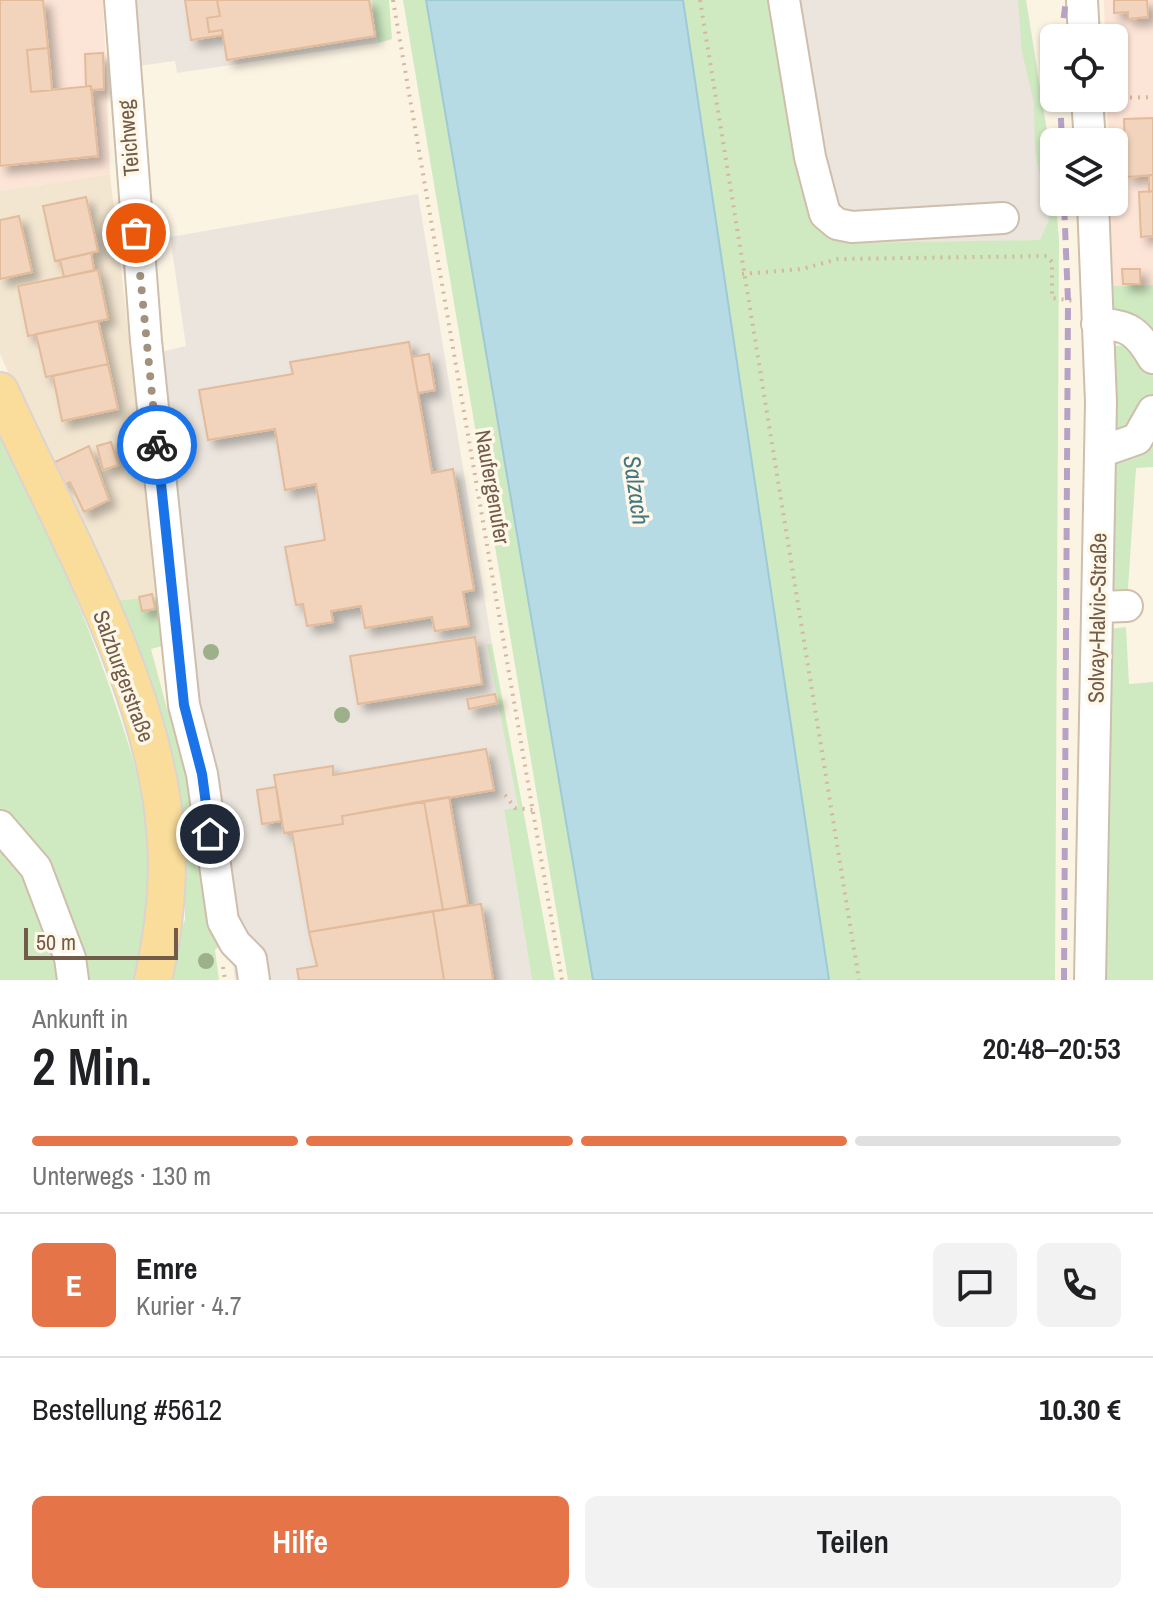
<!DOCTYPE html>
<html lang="de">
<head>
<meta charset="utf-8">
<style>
	:root { --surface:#fff; --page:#f2f2f2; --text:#202124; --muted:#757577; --line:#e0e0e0; --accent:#e57549 }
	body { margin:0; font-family:"Archivo Narrow",sans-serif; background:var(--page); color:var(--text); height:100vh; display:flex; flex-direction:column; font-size:30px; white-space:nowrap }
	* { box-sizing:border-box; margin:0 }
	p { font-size:26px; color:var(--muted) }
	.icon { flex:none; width:44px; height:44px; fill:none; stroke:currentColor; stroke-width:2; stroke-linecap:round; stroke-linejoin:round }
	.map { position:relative; height:980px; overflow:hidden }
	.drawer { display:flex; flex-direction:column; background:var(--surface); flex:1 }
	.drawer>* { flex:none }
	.buttons { position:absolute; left:1040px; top:24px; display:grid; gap:16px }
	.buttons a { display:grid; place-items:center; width:88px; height:88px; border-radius:12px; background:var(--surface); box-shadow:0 2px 6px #0004; font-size:40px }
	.scale { position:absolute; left:24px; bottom:20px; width:154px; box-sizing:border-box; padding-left:8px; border:4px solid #735b49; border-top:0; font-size:22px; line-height:28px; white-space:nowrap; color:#735b49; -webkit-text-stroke:6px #fff7e8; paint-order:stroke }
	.pin { position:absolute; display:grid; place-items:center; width:68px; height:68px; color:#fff; margin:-34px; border:4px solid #fff; border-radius:50%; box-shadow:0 2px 8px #0007 }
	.courier { position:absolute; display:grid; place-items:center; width:80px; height:80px; margin:-40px; border:6px solid #1a73e8; border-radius:50%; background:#fff; color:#222; box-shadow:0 2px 10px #0007 }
	.overview em { font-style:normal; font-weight:600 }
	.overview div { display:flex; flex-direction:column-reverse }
	.overview { display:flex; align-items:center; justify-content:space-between; height:136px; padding:0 32px }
	h1 { font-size:52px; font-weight:600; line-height:60px }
	.bar { display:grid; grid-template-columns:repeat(4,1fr); gap:12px 8px; align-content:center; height:96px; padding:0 32px }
	.bar i { height:10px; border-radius:6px; background:var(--line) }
	.bar .current { background:var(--accent) }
	.bar p { grid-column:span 4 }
	.line { display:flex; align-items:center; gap:20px; padding:0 32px; border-top:2px solid var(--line) }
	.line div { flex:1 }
	.round { display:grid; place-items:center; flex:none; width:84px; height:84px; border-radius:12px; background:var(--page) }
	.button { display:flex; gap:16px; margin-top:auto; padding:16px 32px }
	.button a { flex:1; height:92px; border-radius:12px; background:var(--accent); color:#fff; font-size:32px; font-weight:600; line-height:92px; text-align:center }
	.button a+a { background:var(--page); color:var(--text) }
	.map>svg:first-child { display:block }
	.residential { fill:#f3e6d1 }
	.commercial { fill:#fce4d6 }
	.industrial { fill:#ebe5dd }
	.green { fill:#cfe9c1 }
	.water { fill:#b7dbe5; stroke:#9ecad6; stroke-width:2 }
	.building { fill:#f1d4bb; stroke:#e3bb9b; stroke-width:2; filter:url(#shadow) }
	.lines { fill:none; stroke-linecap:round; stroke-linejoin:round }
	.minor-casing { stroke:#cfbeac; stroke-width:34 }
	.major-casing { stroke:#dbd4d0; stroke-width:40 }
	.path { stroke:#d5b79e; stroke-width:4; stroke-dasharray:2 6; stroke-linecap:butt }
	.minor { stroke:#fff; stroke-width:30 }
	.major { stroke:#fadd9b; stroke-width:36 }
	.rail { stroke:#b7a2c5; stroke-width:6; stroke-dasharray:12 8; stroke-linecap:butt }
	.tree { fill:#9cb08a }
	.done { stroke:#a3917f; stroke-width:8; stroke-dasharray:0 14.4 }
	.route { stroke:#1a73e8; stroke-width:10 }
	.labels { text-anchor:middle; stroke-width:7; stroke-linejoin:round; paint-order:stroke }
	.street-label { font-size:22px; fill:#735b49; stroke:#fff7e8 }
	.water-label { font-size:24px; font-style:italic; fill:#437786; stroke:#fff7e8 }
</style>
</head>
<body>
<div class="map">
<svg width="1153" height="980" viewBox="0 0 1153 980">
	<defs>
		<filter id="shadow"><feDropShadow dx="7" dy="7" stdDeviation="4" flood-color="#0004"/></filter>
	</defs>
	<rect width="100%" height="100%" fill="#fcf4e3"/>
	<!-- residential -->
	<path class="residential" d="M 110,174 L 159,597 L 109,601 L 0,354 L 0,191 Z"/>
	<!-- commercial -->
	<path class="commercial" d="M 0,0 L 103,0 L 110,174 L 0,191 Z
		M 1104,0 L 1153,0 L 1153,285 L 1113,286 L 1110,202 L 1114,202 L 1114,142 L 1108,142 L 1107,98 L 1114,98 L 1114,38 L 1105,38 Z"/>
	<!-- industrial -->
	<path class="industrial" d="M 134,0 L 372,0 L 378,43 L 177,73 L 175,61 L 138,66 Z
		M 771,0 L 1026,0 L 1052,163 L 1059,240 L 852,243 L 813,228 Z
		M 418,194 L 492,644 L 488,645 L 518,807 L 504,811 L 532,980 L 235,980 L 209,755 L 212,749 L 200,736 L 161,352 L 186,346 L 170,237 Z"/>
	<!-- green -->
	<path class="green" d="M 372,0 L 389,0 L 392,39 L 378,43 Z
		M 403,0 L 426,0 L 593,980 L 568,980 Z
		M 683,0 L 771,0 L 813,227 L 853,243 L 1040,240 L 1049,220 L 1035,151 L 1034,103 L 1022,52 L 1018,0 L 1026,0 L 1052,163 L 1059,240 L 1055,980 L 829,980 Z
		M 1153,285 L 1153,332 C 1143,318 1131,315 1114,311 L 1113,286 Z
		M 1153,337 L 1153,467 L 1136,468 L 1128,589 L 1109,590 L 1112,346 L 1135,345 Z
		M 0,426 C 42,520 86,613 118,712 C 129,746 141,781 146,817 C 152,872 144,926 136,980 L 81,980 L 0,829 Z
		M 159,597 L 166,645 L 151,649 L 167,709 L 177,712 L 222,943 L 215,950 L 219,980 L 167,980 L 175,941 L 185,920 L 185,826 L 179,824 L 109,601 Z
		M 1126,627 L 1129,684 L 1153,682 L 1153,980 L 1104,980 L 1110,629 Z
		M 487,644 L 492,644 L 555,980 L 532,980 L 504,810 L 518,807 Z
		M 0,835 L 30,873 L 68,980 L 0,980 Z"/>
	<!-- water -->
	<path class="water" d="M 426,0 L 683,0 L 829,980 L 593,980 Z"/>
	<!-- building -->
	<path class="building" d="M 0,0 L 43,0 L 48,48 L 27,50 L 31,92 L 91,86 L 98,156 L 0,166 Z
		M 185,0 L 217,0 L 220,16 L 207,18 L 209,32 L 222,30 L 223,35 L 191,40 Z
		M 217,0 L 369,0 L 375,36 L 227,60 L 222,30 L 209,32 L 207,18 L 220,16 Z
		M 1114,0 L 1147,0 L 1148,17 L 1128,19 L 1128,12 L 1114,13 Z
		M 48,48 L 52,90 L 31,92 L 27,50 Z
		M 103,53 L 104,89 L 91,90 L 91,86 L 86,86 L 85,54 Z
		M 1153,118 L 1153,175 L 1126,177 L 1124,119 Z
		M 1149,175 L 1153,175 L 1153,191 L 1149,192 Z
		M 1153,191 L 1153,236 L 1141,237 L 1139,192 Z
		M 86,197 L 98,251 L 55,261 L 43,206 Z
		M 19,216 L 32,272 L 0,279 L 0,220 Z
		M 91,253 L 94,270 L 64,277 L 60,260 Z
		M 1122,269 L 1140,269 L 1140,284 L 1123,284 Z
		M 98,270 L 108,319 L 28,336 L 18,286 Z
		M 98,321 L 108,364 L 46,377 L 36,334 Z
		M 409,342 L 432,473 L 453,469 L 474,590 L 463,592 L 469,626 L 435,631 L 432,617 L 365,628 L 361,606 L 331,611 L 333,622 L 307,626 L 303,604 L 296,605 L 285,547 L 325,540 L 316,484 L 285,490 L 275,429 L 208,440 L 199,390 L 293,374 L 290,362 Z
		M 429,354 L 435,390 L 418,393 L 412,357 Z
		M 108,364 L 118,409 L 62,421 L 53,376 Z
		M 111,442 L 118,465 L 103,470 L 97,446 Z
		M 89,446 L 109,500 L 84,512 L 70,482 L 64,485 L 53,463 Z
		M 152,594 L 155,609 L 142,611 L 139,597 Z
		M 475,637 L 482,684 L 358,704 L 350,656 Z
		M 495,694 L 497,703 L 469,709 L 467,699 Z
		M 486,749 L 494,790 L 342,816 L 343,824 L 284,833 L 274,775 L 333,766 L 333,775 Z
		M 276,787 L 281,821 L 262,824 L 257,790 Z
		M 449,797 L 468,905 L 443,910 L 424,801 Z
		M 424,801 L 443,910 L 309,932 L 292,832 L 343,824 L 342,816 Z
		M 481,904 L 493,980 L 444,980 L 433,911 Z
		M 433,911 L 444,980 L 299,980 L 297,969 L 317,966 L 309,932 Z"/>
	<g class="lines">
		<!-- minor casing -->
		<g class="minor-casing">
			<path id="minor" d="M 120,0 L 146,341 L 184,705 L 202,774 L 223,921 L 235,943 L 251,959 L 254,980
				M 784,0 L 810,157 L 825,214 L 837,224 L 852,227 L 1003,218
				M 1082,0 L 1084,38
				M 1087,98 L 1090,142
				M 1097,324 C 1128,324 1138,332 1153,358
				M 1100,452 L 1137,439 L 1153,411
				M 1097,607 L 1127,606
				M 0,826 L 36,868 L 70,958 L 73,980
				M 1090,980 L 1101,402 L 1093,202"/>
		</g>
		<!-- major casing -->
		<g class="major-casing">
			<path id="major" d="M 0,391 C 59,522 148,674 164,817 C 171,872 165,926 153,980"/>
		</g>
		<!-- path -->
		<path class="path" d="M 393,0 L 562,980
			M 700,0 L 859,980
			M 1114,98 L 1153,97
			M 742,274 L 802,269 L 838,259 L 1047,256 L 1052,262 L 1052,298 L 1075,301
			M 505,795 L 515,808 L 533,810
			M 223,967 L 225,980"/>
		<!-- minor -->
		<use href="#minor" class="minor"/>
		<!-- major -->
		<use href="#major" class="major"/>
		<!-- rail -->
		<path class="rail" d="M 1061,38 L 1066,0
			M 1060,98 L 1062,142
			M 1064,980 L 1068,301 L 1064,202"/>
	</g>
	<!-- trees -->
	<g class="tree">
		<circle cx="211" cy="652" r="8"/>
		<circle cx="342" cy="715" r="8"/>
		<circle cx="206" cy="961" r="8"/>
	</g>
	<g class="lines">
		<!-- done -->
		<path class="done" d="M 136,233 L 157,445"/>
		<!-- route -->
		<path class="route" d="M 157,445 L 184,705 L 202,774 L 210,834"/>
	</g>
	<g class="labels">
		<!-- street labels -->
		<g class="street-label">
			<text transform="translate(128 138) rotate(-95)" y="8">Teichweg</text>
			<text transform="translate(493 487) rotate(80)" y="8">Naufergenufer</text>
			<text transform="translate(1097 618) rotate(-89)" y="8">Solvay-Halvic-Straße</text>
			<text transform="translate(124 676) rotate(70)" y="8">Salzburgerstraße</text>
		</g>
		<!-- water labels -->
		<g class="water-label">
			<text transform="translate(636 490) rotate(82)" y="8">Salzach</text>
		</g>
	</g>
</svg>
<div class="buttons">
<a><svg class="icon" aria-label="locate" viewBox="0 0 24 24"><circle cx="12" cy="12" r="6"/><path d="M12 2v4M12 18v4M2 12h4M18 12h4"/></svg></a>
<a><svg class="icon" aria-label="layers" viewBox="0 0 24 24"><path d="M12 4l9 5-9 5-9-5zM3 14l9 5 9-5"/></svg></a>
</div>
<div class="scale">50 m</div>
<div class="pin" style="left:136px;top:233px;background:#ea580c"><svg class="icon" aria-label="bag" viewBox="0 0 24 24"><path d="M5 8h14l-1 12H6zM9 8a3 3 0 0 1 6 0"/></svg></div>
<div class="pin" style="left:210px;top:834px;background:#1f2937"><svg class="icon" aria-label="home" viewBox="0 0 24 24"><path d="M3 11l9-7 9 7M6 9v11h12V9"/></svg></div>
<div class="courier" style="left:157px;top:445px"><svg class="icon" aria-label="bike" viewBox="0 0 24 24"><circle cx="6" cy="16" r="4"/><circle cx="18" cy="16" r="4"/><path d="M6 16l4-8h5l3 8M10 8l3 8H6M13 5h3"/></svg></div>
</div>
<section class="drawer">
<div class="overview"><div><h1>2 Min.</h1><p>Ankunft in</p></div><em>20:48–20:53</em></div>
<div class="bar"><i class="current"></i><i class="current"></i><i class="current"></i><i></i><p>Unterwegs · 130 m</p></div>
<div class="line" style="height:144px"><b class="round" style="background:var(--accent);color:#fff">E</b><div><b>Emre</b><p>Kurier · 4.7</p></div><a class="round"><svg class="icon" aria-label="chat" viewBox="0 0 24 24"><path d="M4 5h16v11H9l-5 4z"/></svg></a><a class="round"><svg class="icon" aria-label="phone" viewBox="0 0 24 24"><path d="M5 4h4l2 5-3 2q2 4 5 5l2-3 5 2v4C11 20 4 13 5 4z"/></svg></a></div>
<div class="line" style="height:104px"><div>Bestellung #5612</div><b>10.30 €</b></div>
<div class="button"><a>Hilfe</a><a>Teilen</a></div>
</section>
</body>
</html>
